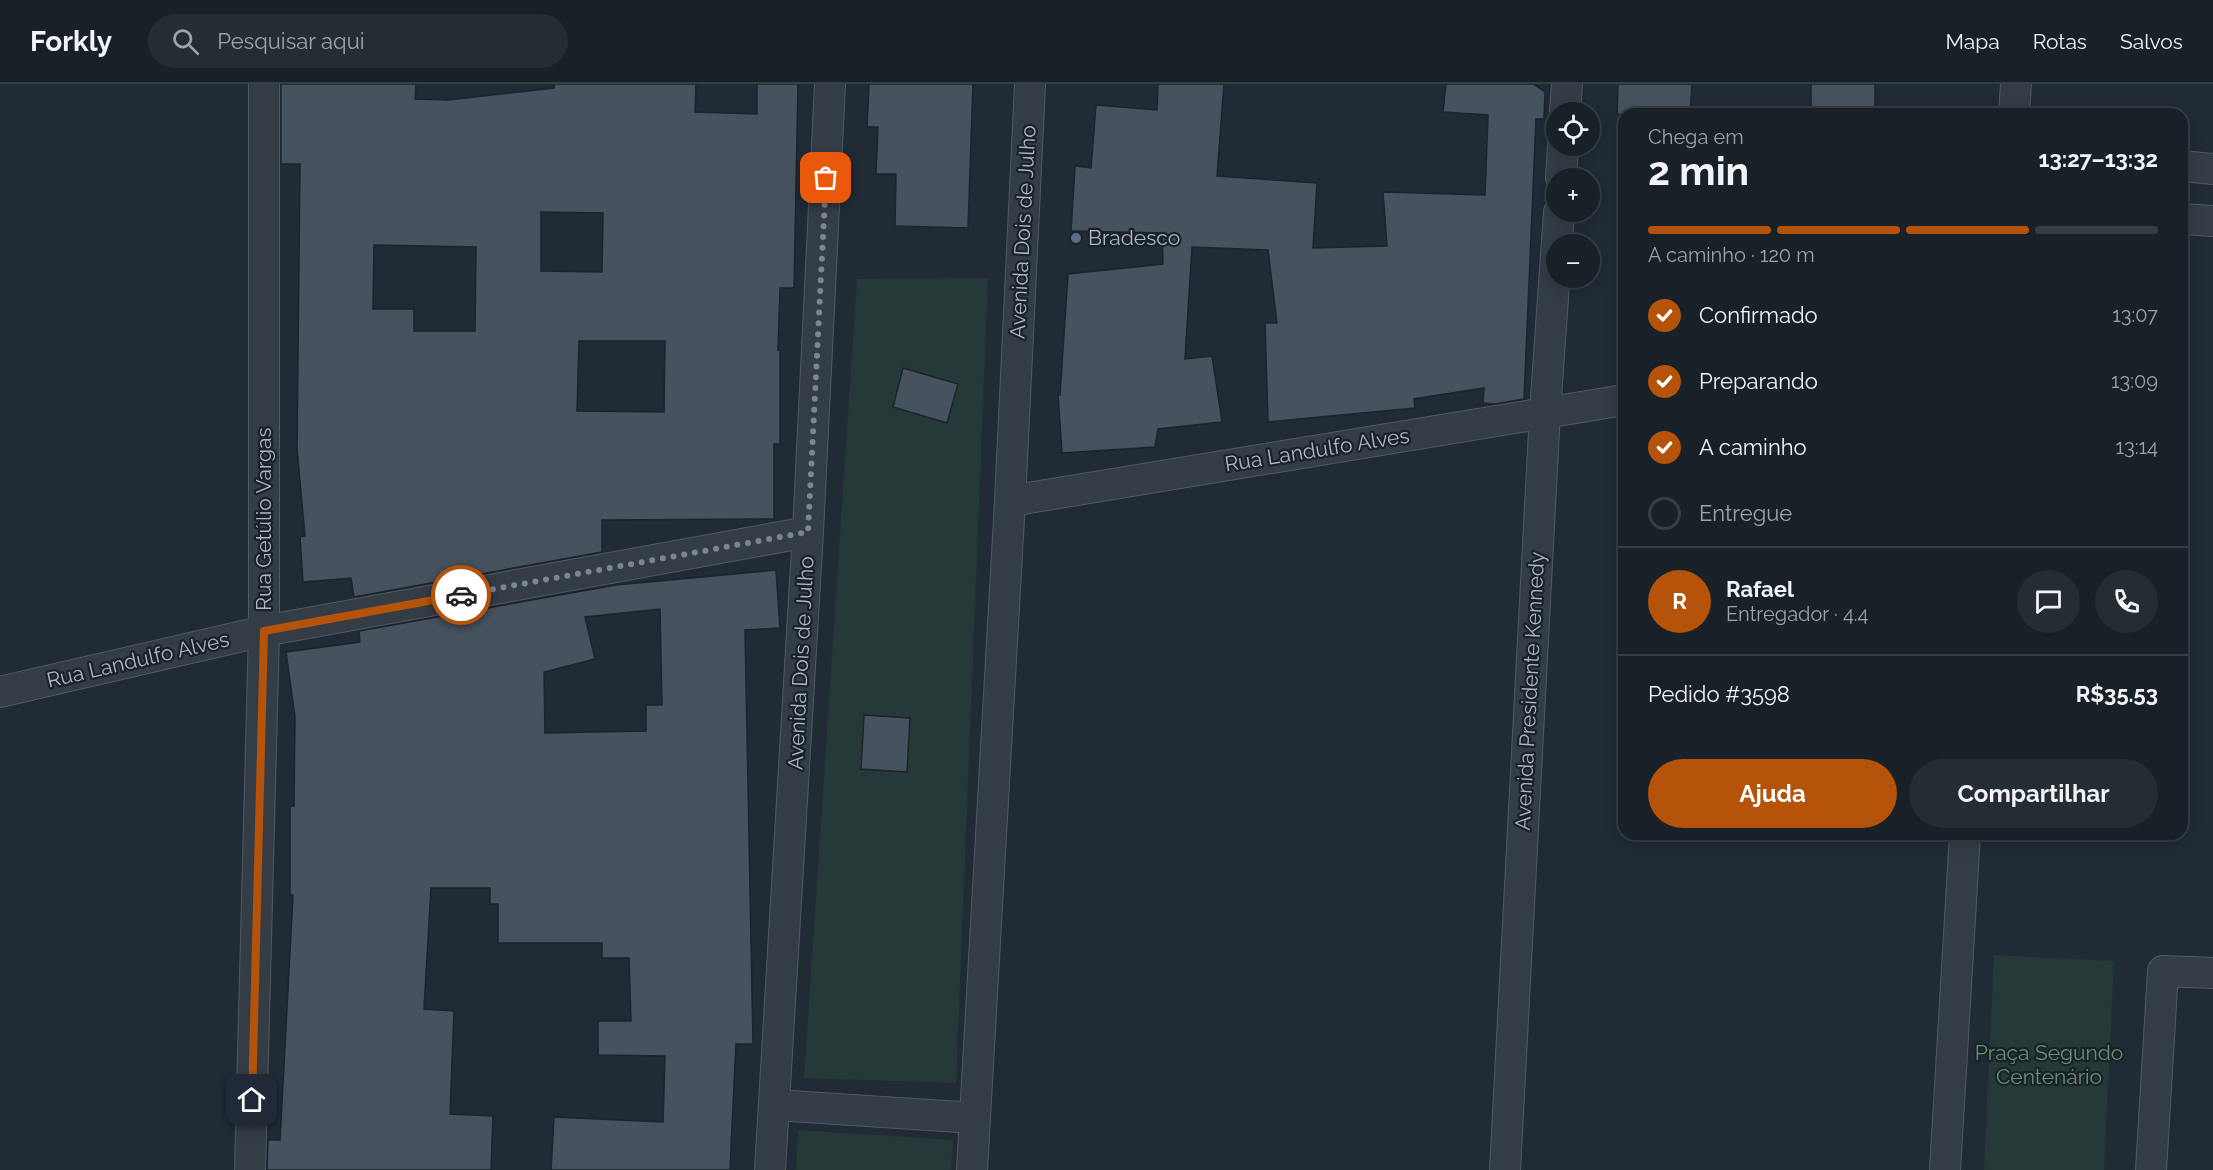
<!DOCTYPE html>
<html lang="pt">
<head>
<meta charset="utf-8">
<style>
	:root { --surface:#182028; --page:#252d34; --text:#f1f3f6; --muted:#9fa3a8; --line:#363e45; --accent:#b45309 }
	body { margin:0; font-family:Raleway,sans-serif; background:var(--page); color:var(--text); height:100vh; display:flex; flex-direction:column; font-size:22px; white-space:nowrap }
	* { box-sizing:border-box; margin:0 }
	p { font-size:20px; color:var(--muted) }
	.icon { flex:none; width:33px; height:33px; fill:none; stroke:currentColor; stroke-width:2; stroke-linecap:round; stroke-linejoin:round }
	.map { position:relative; flex:1; overflow:hidden }
	.panel { position:absolute; left:1618px; top:24px; width:570px; height:732px; display:flex; flex-direction:column; background:var(--surface); border-radius:18px; box-shadow:0 3px 15px #0003,0 0 0 2px var(--line) }
	.panel>* { flex:none }
	.controls { position:absolute; left:1546px; top:18px; display:grid; gap:12px }
	.controls a { display:grid; place-items:center; width:54px; height:54px; border-radius:50%; background:var(--surface); box-shadow:0 3px 15px #0003,0 0 0 2px var(--line); font-size:30px }
	.pin { position:absolute; display:grid; place-items:center; width:51px; height:51px; color:#fff; margin:-26px; border-radius:12px; box-shadow:0 3px 9px #0006 }
	.courier { position:absolute; display:grid; place-items:center; width:60px; height:60px; margin:-30px; border:4px solid #b45309; border-radius:50%; background:#fff; color:#222; box-shadow:0 2px 8px #0007 }
	.headline em { font-style:normal; font-weight:700 }
	.headline div { display:flex; flex-direction:column-reverse }
	.headline { display:flex; align-items:center; justify-content:space-between; height:102px; padding:0 30px }
	h1 { font-size:39px; font-weight:700; line-height:45px }
	.bar { display:grid; grid-template-columns:repeat(4,1fr); gap:9px 6px; align-content:center; height:72px; padding:0 30px }
	.bar i { height:8px; border-radius:4px; background:var(--line) }
	.bar .active { background:var(--accent) }
	.bar p { grid-column:span 4 }
	.line { display:flex; align-items:center; gap:15px; padding:0 30px; border-top:2px solid var(--line) }
	.line div { flex:1 }
	.round { display:grid; place-items:center; flex:none; width:63px; height:63px; border-radius:32px; background:var(--page) }
	ol { padding:0 30px; list-style:none }
	li { display:flex; align-items:center; gap:18px; height:66px }
	li p { margin-inline-start:auto }
	li .icon { padding:6px; border-radius:50%; background:var(--accent); color:#fff; stroke-width:4 }
	li:last-child { color:var(--muted) }
	li i { width:33px; height:33px; border:3px solid var(--line); border-radius:50% }
	.cta { display:flex; gap:12px; margin-top:auto; padding:12px 30px }
	.cta a { flex:1; height:69px; border-radius:36px; background:var(--accent); color:#fff; font-size:24px; font-weight:700; line-height:69px; text-align:center }
	.cta a+a { background:var(--page); color:var(--text) }
	header { display:flex; align-items:center; gap:36px; box-sizing:border-box; height:84px; padding:0 30px; background:var(--surface); border-bottom:2px solid var(--line) }
	header strong { font-size:28px }
	nav { display:flex; gap:33px; margin-inline-start:auto; font-size:21px }
	.search { width:420px; height:54px; background:var(--page); display:flex; align-items:center; gap:15px; box-sizing:border-box; padding:0 21px; border-radius:33px; color:var(--muted); font-size:22px }
	.map>svg:first-child { display:block }
	.green { fill:#253939 }
	.building { fill:#47525f; stroke:#1b232d; stroke-width:1.5; fill-rule:evenodd }
	.lines { fill:none; stroke-linecap:round; stroke-linejoin:round }
	.minor-casing { stroke:#515a64; stroke-width:32 }
	.minor { stroke:#343c46; stroke-width:30 }
	.done { stroke:#7c8692; stroke-width:6; stroke-dasharray:0 10.8 }
	.route { stroke:#b45309; stroke-width:8 }
	.service-dot { fill:#5c6f8a; stroke:#19212b; stroke-width:2 }
	.labels { text-anchor:middle; stroke-width:4.5; stroke-linejoin:round; paint-order:stroke }
	.street-label { font-size:21px; fill:#aeb7c3; stroke:#19212b }
	.poi-label { font-size:21px; fill:#aeb7c3; stroke:#19212b; text-anchor:start }
	.park-label { font-size:21px; fill:#67926e; stroke:#19212b }
</style>
</head>
<body>
<header>
<strong>Forkly</strong>
<div class="search"><svg class="icon" aria-label="search" viewBox="0 0 24 24"><circle cx="10" cy="10" r="6"/><path d="M15 15l6 6"/></svg>Pesquisar aqui</div>
<nav><a>Mapa</a><a>Rotas</a><a>Salvos</a></nav>
</header>
<div class="map">
<svg width="2213" height="1086" viewBox="0 0 2213 1086">
	<rect width="100%" height="100%" fill="#202b36"/>
	<!-- green -->
	<path class="green" d="M 988,194 L 956,999 L 804,994 L 857,195 Z
		M 1994,871 L 2114,877 L 2104,1086 L 1984,1086 Z
		M 798,1046 L 953,1056 L 951,1086 L 796,1086 Z"/>
	<!-- building -->
	<path class="building" d="M 281,0 L 416,0 L 415,15 L 448,16 L 554,4 L 554,0 L 696,0 L 695,28 L 757,30 L 757,0 L 798,0 L 794,204 L 780,204 L 778,266 L 780,266 L 780,360 L 774,360 L 774,435 L 602,436 L 602,468 L 354,513 L 351,494 L 303,498 L 300,453 L 305,452 L 297,365 L 300,80 L 281,80 ZM 541,128 L 603,129 L 602,188 L 541,187 ZM 374,161 L 476,163 L 475,247 L 414,247 L 414,225 L 373,225 ZM 579,257 L 665,257 L 664,328 L 577,327 Z
		M 869,0 L 973,0 L 968,144 L 895,142 L 896,90 L 876,90 L 878,43 L 867,43 Z
		M 1158,0 L 1224,0 L 1217,92 L 1317,99 L 1313,164 L 1387,162 L 1383,108 L 1485,111 L 1488,31 L 1443,28 L 1446,0 L 1533,0 L 1545,8 L 1544,35 L 1536,35 L 1524,315 L 1495,320 L 1483,319 L 1484,304 L 1414,315 L 1415,324 L 1268,338 L 1265,239 L 1277,239 L 1268,166 L 1192,163 L 1185,275 L 1212,272 L 1222,338 L 1158,345 L 1155,363 L 1062,369 L 1058,311 L 1060,311 L 1068,190 L 1163,180 L 1162,149 L 1071,147 L 1075,82 L 1091,84 L 1096,21 L 1157,26 Z
		M 1618,0 L 1692,0 L 1690,30 L 1617,30 Z
		M 1811,0 L 1875,0 L 1875,30 L 1811,30 Z
		M 903,284 L 958,300 L 947,339 L 893,323 Z
		M 776,486 L 780,544 L 745,546 L 753,960 L 736,960 L 730,1086 L 551,1086 L 554,1033 L 663,1038 L 665,972 L 598,971 L 598,937 L 631,937 L 629,874 L 602,874 L 602,859 L 498,859 L 498,820 L 490,820 L 490,804 L 431,804 L 424,925 L 454,927 L 450,1030 L 493,1032 L 491,1086 L 267,1086 L 268,1056 L 280,1056 L 293,811 L 290,811 L 290,722 L 294,722 L 295,633 L 286,568 L 360,558 L 359,547 L 616,501 ZM 660,525 L 662,621 L 646,621 L 646,647 L 545,649 L 544,588 L 595,575 L 585,533 Z
		M 864,631 L 910,634 L 907,688 L 861,685 Z"/>
	<g class="lines">
		<!-- minor casing -->
		<g class="minor-casing">
			<path id="minor" d="M 1565,28 L 1567,0
				M 2014,30 L 2016,0
				M 2182,82 L 2213,85
				M 1561,94 L 1563,62
				M 2182,135 L 2213,137
				M 1010,417 L 1624,316
				M 0,608 L 264,547 L 808,448
				M 775,1021 L 975,1034
				M 250,1086 L 264,547 L 264,0
				M 770,1086 L 808,448 L 830,0
				M 972,1086 L 1010,417 L 1030,0
				M 1505,1086 L 1545,328 L 1559,128
				M 1945,1086 L 1965,750
				M 2151,1086 L 2163,887 L 2213,889"/>
		</g>
		<!-- minor -->
		<use href="#minor" class="minor"/>
	</g>
	<g class="lines">
		<!-- done -->
		<path class="done" d="M 461,511 L 808,448 L 826,94"/>
		<!-- route -->
		<path class="route" d="M 252,1016 L 264,547 L 461,511"/>
	</g>
	<!-- markers -->
	<circle class="service-dot" cx="1076" cy="154" r="6"/>
	<g class="labels">
		<!-- street labels -->
		<g class="street-label">
			<text transform="translate(1023 148) rotate(-87)" y="7">Avenida Dois de Julho</text>
			<text transform="translate(1317 366) rotate(-9)" y="7">Rua Landulfo Alves</text>
			<text transform="translate(264 435) rotate(-90)" y="7">Rua Getúlio Vargas</text>
			<text transform="translate(138 576) rotate(-13)" y="7">Rua Landulfo Alves</text>
			<text transform="translate(801 579) rotate(-87)" y="7">Avenida Dois de Julho</text>
			<text transform="translate(1530 607) rotate(-87)" y="7">Avenida Presidente Kennedy</text>
		</g>
		<!-- poi labels -->
		<g class="poi-label">
			<text x="1088" y="161">Bradesco</text>
		</g>
		<!-- park labels -->
		<g class="park-label">
			<text x="2049" y="976">Praça Segundo<tspan x="2049" dy="24">Centenário</tspan></text>
		</g>
	</g>
</svg>
<div class="controls">
<a><svg class="icon" aria-label="locate" viewBox="0 0 24 24"><circle cx="12" cy="12" r="6"/><path d="M12 2v4M12 18v4M2 12h4M18 12h4"/></svg></a>
<a>+</a>
<a>−</a>
</div>
<div class="pin" style="left:826px;top:94px;background:#ea580c"><svg class="icon" aria-label="bag" viewBox="0 0 24 24"><path d="M5 8h14l-1 12H6zM9 8a3 3 0 0 1 6 0"/></svg></div>
<div class="pin" style="left:252px;top:1016px;background:#1f2937"><svg class="icon" aria-label="home" viewBox="0 0 24 24"><path d="M3 11l9-7 9 7M6 9v11h12V9"/></svg></div>
<div class="courier" style="left:461px;top:511px"><svg class="icon" aria-label="car" viewBox="0 0 24 24"><path d="M5 17H2v-5l4-1 3-4h7l3 4 3 1v5h-3M9 17h6M6 11h13"/><circle cx="7" cy="17" r="2"/><circle cx="17" cy="17" r="2"/></svg></div>
<section class="panel">
<div class="headline"><div><h1>2 min</h1><p>Chega em</p></div><em>13:27–13:32</em></div>
<div class="bar"><i class="active"></i><i class="active"></i><i class="active"></i><i></i><p>A caminho · 120 m</p></div>
<ol>
<li><svg class="icon" aria-label="check" viewBox="0 0 24 24"><path d="M5 12l5 5 9-10"/></svg>Confirmado<p>13:07</p></li>
<li><svg class="icon" aria-label="check" viewBox="0 0 24 24"><path d="M5 12l5 5 9-10"/></svg>Preparando<p>13:09</p></li>
<li><svg class="icon" aria-label="check" viewBox="0 0 24 24"><path d="M5 12l5 5 9-10"/></svg>A caminho<p>13:14</p></li>
<li><i></i>Entregue</li>
</ol>
<div class="line" style="height:108px"><b class="round" style="background:var(--accent);color:#fff">R</b><div><b>Rafael</b><p>Entregador · 4.4</p></div><a class="round"><svg class="icon" aria-label="chat" viewBox="0 0 24 24"><path d="M4 5h16v11H9l-5 4z"/></svg></a><a class="round"><svg class="icon" aria-label="phone" viewBox="0 0 24 24"><path d="M5 4h4l2 5-3 2q2 4 5 5l2-3 5 2v4C11 20 4 13 5 4z"/></svg></a></div>
<div class="line" style="height:78px"><div>Pedido #3598</div><b>R$35.53</b></div>
<div class="cta"><a>Ajuda</a><a>Compartilhar</a></div>
</section>
</div>
</body>
</html>
